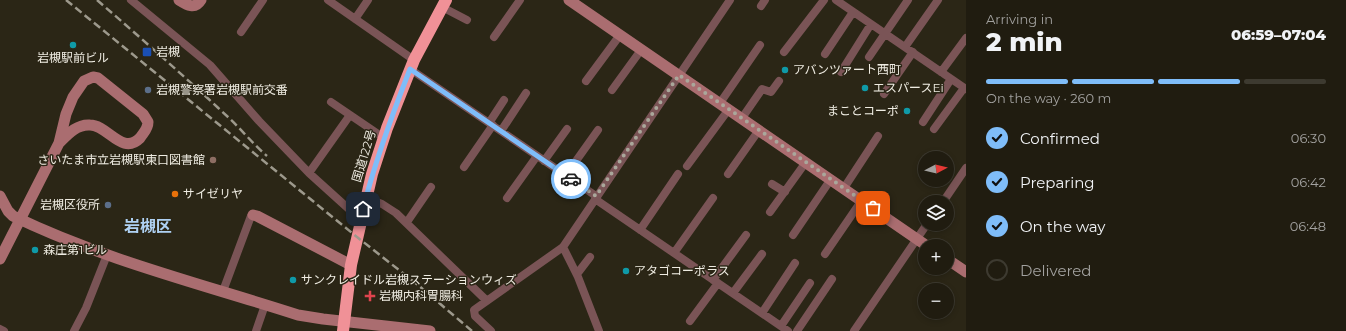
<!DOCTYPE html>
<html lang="en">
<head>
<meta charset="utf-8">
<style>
	:root { --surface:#201c10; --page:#282519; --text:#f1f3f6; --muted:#a2a19f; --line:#3d3a30; --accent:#7fbdf9 }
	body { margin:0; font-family:Montserrat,"Noto Sans JP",sans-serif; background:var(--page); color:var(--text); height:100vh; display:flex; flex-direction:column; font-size:15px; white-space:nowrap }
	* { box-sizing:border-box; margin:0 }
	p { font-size:13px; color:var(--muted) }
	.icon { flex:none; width:22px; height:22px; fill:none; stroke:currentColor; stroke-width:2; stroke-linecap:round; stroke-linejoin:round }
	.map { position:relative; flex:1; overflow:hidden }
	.details { display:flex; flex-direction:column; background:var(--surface); width:380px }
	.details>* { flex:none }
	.needle { width:26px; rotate:83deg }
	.buttons { position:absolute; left:918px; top:151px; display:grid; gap:8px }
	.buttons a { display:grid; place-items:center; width:36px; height:36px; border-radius:50%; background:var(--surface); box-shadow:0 2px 6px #0003,0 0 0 1px var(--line); font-size:20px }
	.pin { position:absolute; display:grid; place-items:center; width:34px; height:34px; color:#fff; margin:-17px; border-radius:8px; box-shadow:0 2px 6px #0006 }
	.courier { position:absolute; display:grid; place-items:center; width:40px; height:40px; margin:-20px; border:3px solid #7fbdf9; border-radius:50%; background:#fff; color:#222; box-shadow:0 1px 5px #0007 }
	.head em { font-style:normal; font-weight:800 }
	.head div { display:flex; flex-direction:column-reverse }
	.head { display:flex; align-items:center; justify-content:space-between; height:68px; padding:0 20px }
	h1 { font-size:26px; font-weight:800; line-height:30px }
	.bar { display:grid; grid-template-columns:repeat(4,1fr); gap:6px 4px; align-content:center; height:48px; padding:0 20px }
	.bar i { height:5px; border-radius:3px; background:var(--line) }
	.bar .active { background:var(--accent) }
	.bar p { grid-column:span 4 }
	ol { padding:0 20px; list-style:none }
	li { display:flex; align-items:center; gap:12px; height:44px }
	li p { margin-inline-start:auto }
	li .icon { padding:4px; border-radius:50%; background:var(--accent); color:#111; stroke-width:4 }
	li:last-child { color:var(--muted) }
	li i { width:22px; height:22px; border:2px solid var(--line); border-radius:50% }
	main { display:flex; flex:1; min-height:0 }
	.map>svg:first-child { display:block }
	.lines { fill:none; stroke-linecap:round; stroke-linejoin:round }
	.street { stroke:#7a5456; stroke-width:8 }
	.secondary { stroke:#aa6d70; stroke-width:11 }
	.highway { stroke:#f09197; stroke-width:12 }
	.rail { stroke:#9d998c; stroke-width:2.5; stroke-dasharray:8 4; stroke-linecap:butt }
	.done { stroke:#aaa79b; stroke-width:4; stroke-dasharray:0 7.2 }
	.route { stroke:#7fbdf9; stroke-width:5 }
	.culture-dot { fill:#0f9aa8; stroke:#2b2616; stroke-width:1.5 }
	.transit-dot { fill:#1a4fb4; stroke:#2b2616; stroke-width:1.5 }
	.service-dot { fill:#5c6f8a; stroke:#2b2616; stroke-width:1.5 }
	.education-dot { fill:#8d6e63; stroke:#2b2616; stroke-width:1.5 }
	.food-dot { fill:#e8710a; stroke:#2b2616; stroke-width:1.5 }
	.health-dot { fill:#e0444e; stroke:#2b2616; stroke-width:1.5 }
	.labels { text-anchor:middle; stroke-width:3; stroke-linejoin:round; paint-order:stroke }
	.poi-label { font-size:12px; fill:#efece2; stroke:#2b2616; text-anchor:start }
	.street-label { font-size:12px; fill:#efece2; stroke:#2b2616 }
	.district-label { font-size:16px; font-weight:bold; fill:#afd1f3; stroke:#2b2616 }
</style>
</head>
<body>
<main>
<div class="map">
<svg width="966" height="331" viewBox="0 0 966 331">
	<rect width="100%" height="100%" fill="#2b2616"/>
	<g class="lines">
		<!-- street -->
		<path class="street" d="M 131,0 L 210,65 L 259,121 L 309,173 L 361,220
			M 328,0 L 414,60
			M 836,0 L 966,89
			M 761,6 L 765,0
			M 442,7 L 467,20
			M 355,19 L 368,0
			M 241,32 L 263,0
			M 494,37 L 520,0
			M 905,47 L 938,0
			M 784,52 L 824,0
			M 825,54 L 853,12
			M 869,57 L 908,0
			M 410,69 L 596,196
			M 841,72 L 871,24
			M 941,72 L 966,38
			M 586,81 L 620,35
			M 612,90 L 641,50
			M 884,94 L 913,52
			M 331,102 L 384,138
			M 720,103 L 760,45
			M 742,118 L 762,89 L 771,92 L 779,81
			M 923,122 L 951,79
			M 489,123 L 504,100
			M 934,129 L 964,88
			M 501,131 L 526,93
			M 544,161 L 567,129
			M 687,166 L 729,109
			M 464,167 L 493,125
			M 309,173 L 350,115
			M 728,174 L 759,130
			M 566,175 L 598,130
			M 772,184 L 785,192
			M 844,188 L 878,136
			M 366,198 L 382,204 L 396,213 L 487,301
			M 507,198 L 537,156
			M 595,199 L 788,331
			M 943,202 L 966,168
			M 770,212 L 806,162
			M 407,222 L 431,187
			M 640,230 L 678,174
			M 793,235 L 831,179
			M 674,253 L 713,198
			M 825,254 L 862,200
			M 577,274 L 590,257
			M 713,280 L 746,235
			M 223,291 L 251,216 L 253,215
			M 733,293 L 762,254
			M 762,313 L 795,263
			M 690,321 L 718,283
			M 781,326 L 810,283
			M 0,329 L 4,331
			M 74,331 L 86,308 L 107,255
			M 256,331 L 265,305
			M 491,331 L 475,316 L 474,310 L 563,247
			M 599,331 L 578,277 L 563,247 L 730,0
			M 797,331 L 832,279
			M 854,331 L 927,224"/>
		<!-- secondary -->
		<path class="secondary" d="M 179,0 C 187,5 195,10 201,0
			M 569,0 L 927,246
			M 0,196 L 8,211 L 13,216 C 104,260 202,284 298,315 L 323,319 L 430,331
			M 253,215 L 257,216 L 351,265
			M 0,259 L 59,143 L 66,114 L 73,97 L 84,81 L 93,77 L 98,78 L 143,114 L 148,122 C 148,129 144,132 140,138 C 122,156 108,125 90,125 C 77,124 68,134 59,143
			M 947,259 L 966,272"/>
		<!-- highway -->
		<path class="highway" d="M 343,331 L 351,265 L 372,174 L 387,128 L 414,60 L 446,0"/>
		<!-- rail -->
		<path class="rail" d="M 66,0 L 357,237 L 418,285 L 472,331
			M 97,0 C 141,38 185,77 228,117 C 241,129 253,144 267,156"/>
	</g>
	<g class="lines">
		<!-- done -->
		<path class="done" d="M 571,179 L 596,196 L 679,75 L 873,208"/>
		<!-- route -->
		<path class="route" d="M 363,209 C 375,161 392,115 410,69 L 571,179"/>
	</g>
	<!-- markers -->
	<g class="culture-dot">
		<circle cx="73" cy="45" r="4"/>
		<circle cx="785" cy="70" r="4"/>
		<circle cx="865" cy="88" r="4"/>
		<circle cx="907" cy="111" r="4"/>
		<circle cx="35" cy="250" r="4"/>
		<circle cx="626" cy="271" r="4"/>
		<circle cx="293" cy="280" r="4"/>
	</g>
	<rect class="transit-dot" x="142" y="47" width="10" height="10" rx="2"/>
	<g class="service-dot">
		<circle cx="148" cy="90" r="4"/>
		<circle cx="108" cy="205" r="4"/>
	</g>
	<circle class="education-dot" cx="213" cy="160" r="4"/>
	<circle class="food-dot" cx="175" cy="194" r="4"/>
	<path class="health-dot" d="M368 290h4v4h4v4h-4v4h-4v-4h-4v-4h4z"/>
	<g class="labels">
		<!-- poi labels -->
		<g class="poi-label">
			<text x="156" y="56">岩槻</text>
			<text x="73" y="62" text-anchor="middle">岩槻駅前ビル</text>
			<text x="793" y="74">アバンツァート西町</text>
			<text x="873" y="92">エスパースEi</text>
			<text x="156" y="94">岩槻警察署岩槻駅前交番</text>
			<text x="899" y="115" text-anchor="end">まことコーポ</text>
			<text x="205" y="164" text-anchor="end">さいたま市立岩槻駅東口図書館</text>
			<text x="183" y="198">サイゼリヤ</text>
			<text x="100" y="209" text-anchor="end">岩槻区役所</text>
			<text x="43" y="254">森庄第1ビル</text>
			<text x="634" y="275">アタゴコーポラス</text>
			<text x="301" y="284">サンクレイドル岩槻ステーションウィズ</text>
			<text x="379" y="300">岩槻内科胃腸科</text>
		</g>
		<!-- street labels -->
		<g class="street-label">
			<text transform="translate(364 156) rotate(-73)" y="4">国道122号</text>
		</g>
		<!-- district labels -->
		<g class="district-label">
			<text x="148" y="232">岩槻区</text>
		</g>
	</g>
</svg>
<div class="buttons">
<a><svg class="needle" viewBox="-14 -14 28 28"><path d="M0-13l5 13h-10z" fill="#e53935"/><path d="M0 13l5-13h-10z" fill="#a2a19f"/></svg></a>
<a><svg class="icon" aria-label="layers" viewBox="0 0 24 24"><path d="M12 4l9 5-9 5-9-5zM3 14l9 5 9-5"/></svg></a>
<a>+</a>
<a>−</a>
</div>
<div class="pin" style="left:873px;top:208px;background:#ea580c"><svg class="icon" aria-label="bag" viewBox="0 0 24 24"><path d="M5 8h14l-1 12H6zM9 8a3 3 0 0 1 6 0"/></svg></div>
<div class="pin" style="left:363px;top:209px;background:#1f2937"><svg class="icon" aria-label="home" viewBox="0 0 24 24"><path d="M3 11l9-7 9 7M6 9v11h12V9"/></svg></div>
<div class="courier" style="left:571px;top:179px"><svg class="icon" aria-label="car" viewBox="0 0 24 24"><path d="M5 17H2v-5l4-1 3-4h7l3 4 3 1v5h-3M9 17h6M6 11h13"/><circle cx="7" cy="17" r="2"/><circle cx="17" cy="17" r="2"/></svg></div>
</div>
<section class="details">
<div class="head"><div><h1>2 min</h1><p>Arriving in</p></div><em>06:59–07:04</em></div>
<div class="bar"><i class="active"></i><i class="active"></i><i class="active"></i><i></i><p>On the way · 260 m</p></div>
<ol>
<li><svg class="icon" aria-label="check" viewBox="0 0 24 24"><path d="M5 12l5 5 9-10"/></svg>Confirmed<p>06:30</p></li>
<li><svg class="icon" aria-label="check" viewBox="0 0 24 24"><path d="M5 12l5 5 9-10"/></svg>Preparing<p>06:42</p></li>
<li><svg class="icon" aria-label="check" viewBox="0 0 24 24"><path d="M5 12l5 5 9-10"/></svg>On the way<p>06:48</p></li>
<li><i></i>Delivered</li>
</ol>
</section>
</main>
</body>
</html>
